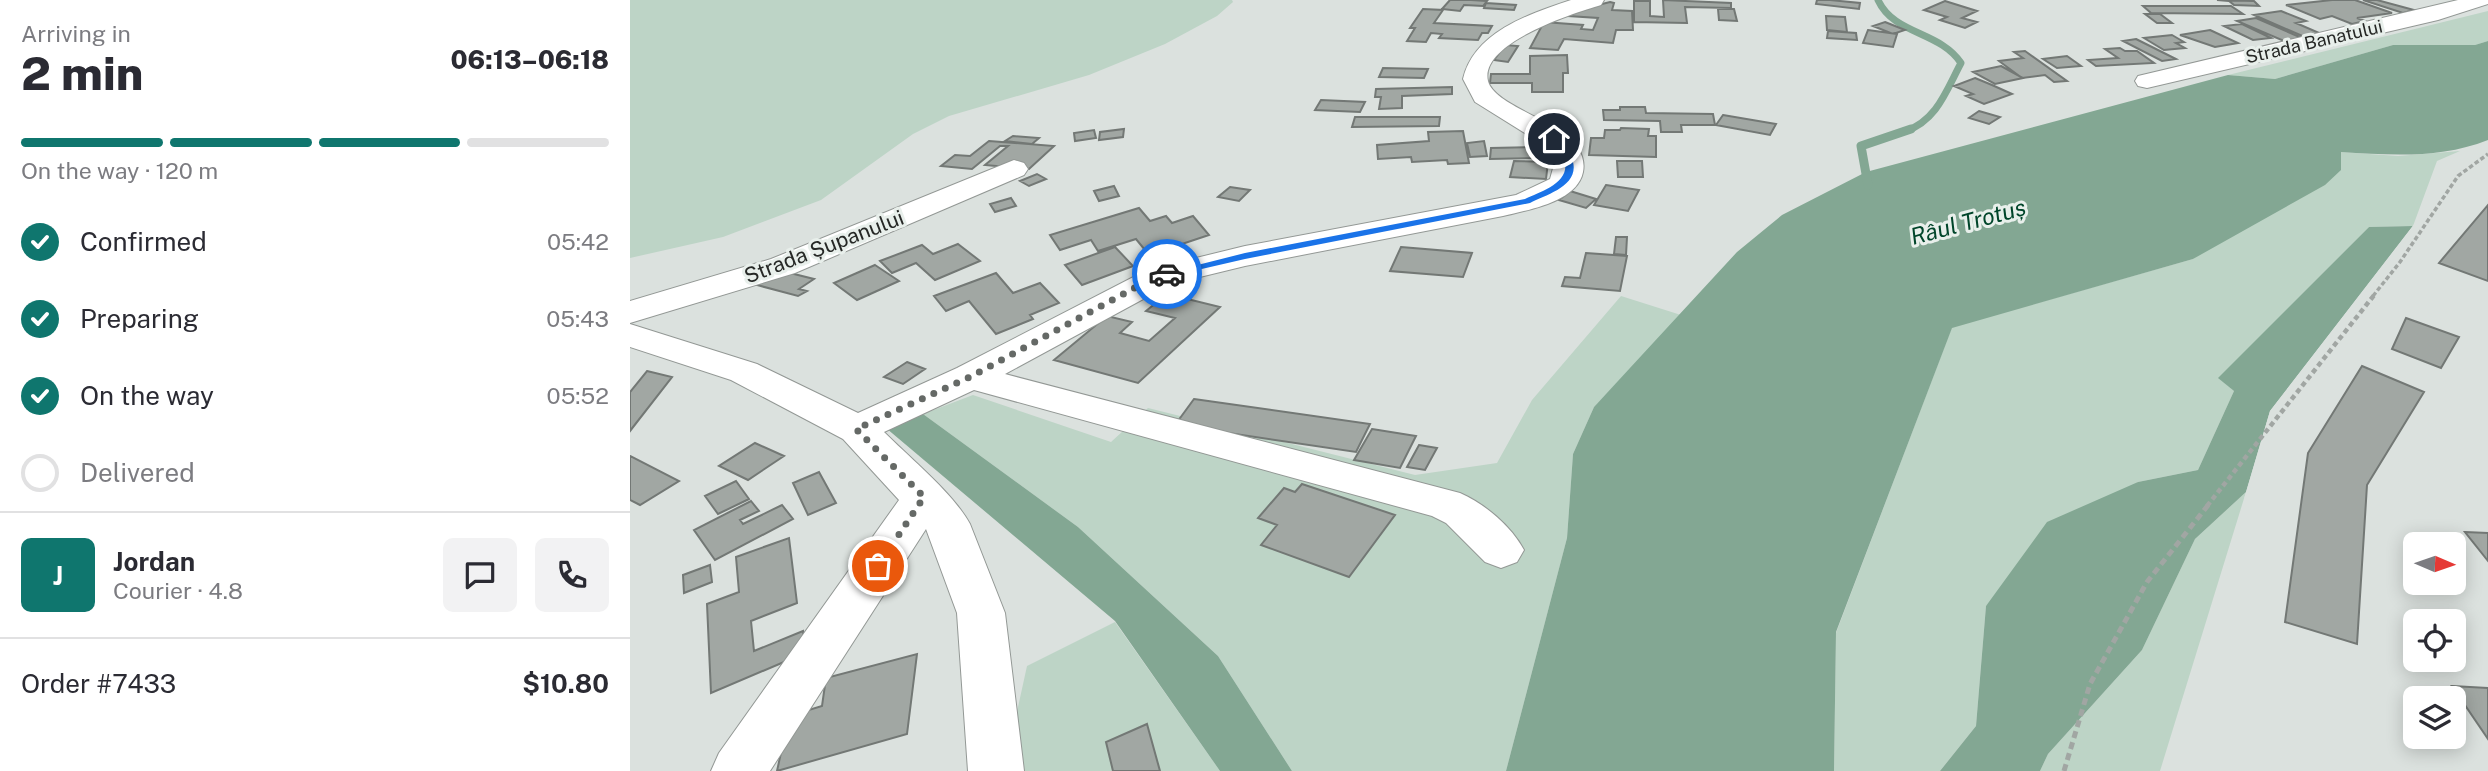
<!DOCTYPE html>
<html lang="en">
<head>
<meta charset="utf-8">
<style>
	:root { --surface:#fff; --page:#f2f2f3; --text:#2b2b33; --muted:#7c7c81; --line:#e1e1e2; --accent:#0f766e }
	body { margin:0; font-family:"Public Sans",sans-serif; background:var(--page); color:var(--text); height:100vh; display:flex; flex-direction:column; font-size:26px; white-space:nowrap }
	* { box-sizing:border-box; margin:0 }
	p { font-size:23px; color:var(--muted) }
	.icon { flex:none; width:38px; height:38px; fill:none; stroke:currentColor; stroke-width:2; stroke-linecap:round; stroke-linejoin:round }
	.map { position:relative; flex:1; overflow:hidden }
	.drawer { display:flex; flex-direction:column; background:var(--surface); width:630px }
	.drawer>* { flex:none }
	.needle { width:46px; rotate:92deg }
	.buttons { position:absolute; left:1773px; top:532px; display:grid; gap:14px }
	.buttons a { display:grid; place-items:center; width:63px; height:63px; border-radius:10px; background:var(--surface); box-shadow:0 4px 18px #0003; font-size:35px }
	.pin { position:absolute; display:grid; place-items:center; width:60px; height:60px; color:#fff; margin:-30px; border:4px solid #fff; border-radius:50%; box-shadow:0 2px 7px #0007 }
	.courier { position:absolute; display:grid; place-items:center; width:70px; height:70px; margin:-35px; border:5px solid #1a73e8; border-radius:50%; background:#fff; color:#222; box-shadow:0 2px 9px #0007 }
	.head em { font-style:normal; font-weight:800 }
	.head div { display:flex; flex-direction:column-reverse }
	.head { display:flex; align-items:center; justify-content:space-between; height:119px; padding:0 21px }
	h1 { font-size:46px; font-weight:800; line-height:52px }
	.bar { display:grid; grid-template-columns:repeat(4,1fr); gap:10px 7px; align-content:center; height:84px; padding:0 21px }
	.bar i { height:9px; border-radius:5px; background:var(--line) }
	.bar .on { background:var(--accent) }
	.bar p { grid-column:span 4 }
	.line { display:flex; align-items:center; gap:18px; padding:0 21px; border-top:2px solid var(--line) }
	.line div { flex:1 }
	.round { display:grid; place-items:center; flex:none; width:74px; height:74px; border-radius:10px; background:var(--page) }
	ol { padding:0 21px; list-style:none }
	li { display:flex; align-items:center; gap:21px; height:77px }
	li p { margin-inline-start:auto }
	li .icon { padding:7px; border-radius:50%; background:var(--accent); color:#fff; stroke-width:4 }
	li:last-child { color:var(--muted) }
	li i { width:38px; height:38px; border:4px solid var(--line); border-radius:50% }
	main { display:flex; flex:1; min-height:0 }
	.map>svg:first-child { display:block }
	.green { fill:#bdd4c6 }
	.water { fill:#83a793 }
	.pier { fill:#dbe1de }
	.lines { fill:none; stroke-linecap:round; stroke-linejoin:round }
	.stream-far1 { stroke:#83a793; stroke-width:7 }
	.stream { stroke:#83a793; stroke-width:9 }
	.building { fill:#a1a7a3; stroke:#737875; stroke-width:2 }
	.minor-casing { stroke:#939895; stroke-width:2 }
	.path-far2 { stroke:#a1a6a3; stroke-width:3.5; stroke-dasharray:4.5 2.5; stroke-linecap:butt }
	.path-far1 { stroke:#a1a6a3; stroke-width:4.5; stroke-dasharray:5 3.5; stroke-linecap:butt }
	.path { stroke:#a1a6a3; stroke-width:5; stroke-dasharray:7 4.5; stroke-linecap:butt }
	.minor { fill:#fff; fill-rule:evenodd }
	.route { fill:#1a73e8 }
	.done { stroke:#656966; stroke-width:7; stroke-dasharray:0 12.6 }
	.labels { text-anchor:middle; stroke-width:6; stroke-linejoin:round; paint-order:stroke }
	.far-street-label { font-size:18px; fill:#262826; stroke:#e8efeb }
	.street-label { font-size:21px; fill:#262826; stroke:#e8efeb }
	.water-label { font-size:23px; font-style:italic; fill:#00452a; stroke:#e8efeb }
</style>
</head>
<body>
<main>
<section class="drawer">
<div class="head"><div><h1>2 min</h1><p>Arriving in</p></div><em>06:13–06:18</em></div>
<div class="bar"><i class="on"></i><i class="on"></i><i class="on"></i><i></i><p>On the way · 120 m</p></div>
<ol>
<li><svg class="icon" aria-label="check" viewBox="0 0 24 24"><path d="M5 12l5 5 9-10"/></svg>Confirmed<p>05:42</p></li>
<li><svg class="icon" aria-label="check" viewBox="0 0 24 24"><path d="M5 12l5 5 9-10"/></svg>Preparing<p>05:43</p></li>
<li><svg class="icon" aria-label="check" viewBox="0 0 24 24"><path d="M5 12l5 5 9-10"/></svg>On the way<p>05:52</p></li>
<li><i></i>Delivered</li>
</ol>
<div class="line" style="height:126px"><b class="round" style="background:var(--accent);color:#fff">J</b><div><b>Jordan</b><p>Courier · 4.8</p></div><a class="round"><svg class="icon" aria-label="chat" viewBox="0 0 24 24"><path d="M4 5h16v11H9l-5 4z"/></svg></a><a class="round"><svg class="icon" aria-label="phone" viewBox="0 0 24 24"><path d="M5 4h4l2 5-3 2q2 4 5 5l2-3 5 2v4C11 20 4 13 5 4z"/></svg></a></div>
<div class="line" style="height:91px"><div>Order #7433</div><b>$10.80</b></div>
</section>
<div class="map">
<svg width="1858" height="771" viewBox="0 0 1858 771">
	<rect width="100%" height="100%" fill="#dbe1de"/>
	<!-- green -->
	<path class="green" d="M 0,0 L 602,0 L 603,2 L 587,16 L 535,44 L 459,75 L 319,116 L 283,134 L 191,200 L 93,237 L 0,258 Z
		M 1858,11 L 1858,41 L 1845,45 L 1763,45 L 1645,79 L 1598,75 Z
		M 1830,151 L 1807,161 L 1783,226 L 1739,227 L 1589,378 L 1604,391 L 1568,470 L 1508,482 L 1356,606 L 1346,726 L 1310,771 L 1204,771 L 1206,633 L 1322,327 L 1563,259 L 1711,152 L 1768,156 Z
		M 991,296 L 1051,315 L 964,407 L 943,454 L 937,538 L 876,771 L 662,771 L 588,656 L 448,527 L 293,414 L 343,395 L 481,442 L 518,408 L 785,475 L 867,463 L 902,400 Z
		M 1616,492 L 1530,771 L 1410,771 L 1418,754 L 1512,650 L 1565,539 Z
		M 485,622 L 590,771 L 374,771 L 397,666 Z"/>
	<!-- water -->
	<path class="water" d="M 1858,41 L 1858,140 C 1810,159 1761,155 1711,152 L 1711,170 L 1695,185 L 1563,259 L 1322,328 L 1206,632 L 1204,771 L 876,771 L 937,538 L 943,454 L 964,407 L 1107,252 L 1152,215 L 1236,172 L 1598,75 L 1645,79 L 1763,45 L 1845,45 Z
		M 1783,226 L 1640,411 L 1616,492 L 1565,539 L 1512,650 L 1418,754 L 1410,771 L 1310,771 L 1346,726 L 1356,606 L 1417,522 L 1508,482 L 1568,470 L 1604,391 L 1588,378 L 1739,227 Z
		M 293,414 L 448,527 L 588,656 L 662,771 L 590,771 L 485,621 L 256,428 Z"/>
	<!-- pier -->
	<path class="pier" d="M 1785,223 L 1786,228 L 1643,413 L 1619,493 L 1614,499 L 1640,411 Z"/>
	<g class="lines">
		<!-- stream-far1 -->
		<path class="stream-far1" d="M 1248,0 C 1264,35 1310,31 1331,63 C 1316,91 1307,120 1276,131"/>
		<!-- stream -->
		<path class="stream" d="M 1238,185 L 1231,146 L 1281,129"/>
	</g>
	<!-- building -->
	<path class="building" d="M 820,0 L 841,0 L 857,1 L 853,6 L 834,5 L 830,11 L 812,9 Z
		M 1033,0 L 1101,3 L 1101,8 L 1055,7 L 1057,23 L 1004,22 L 1004,1 L 1020,1 L 1020,16 L 1034,17 Z
		M 1187,0 L 1200,0 L 1230,3 L 1229,9 L 1186,4 Z
		M 1587,0 L 1624,1 L 1629,6 L 1604,5 L 1599,1 Z
		M 1702,0 L 1725,0 L 1762,13 L 1727,18 L 1735,21 L 1722,24 L 1702,16 L 1690,19 L 1656,5 Z
		M 1733,0 L 1747,0 L 1784,10 L 1773,13 Z
		M 1315,1 L 1347,11 L 1332,18 L 1347,22 L 1335,28 L 1310,20 L 1317,17 L 1294,10 Z
		M 980,2 L 984,3 L 982,10 L 1002,11 L 1003,30 L 986,30 L 983,43 L 934,39 L 928,50 L 900,48 L 914,22 L 953,25 L 951,29 L 963,30 L 968,18 L 938,16 L 936,13 Z
		M 856,3 L 886,5 L 884,10 L 854,8 Z
		M 1513,6 L 1601,6 L 1613,14 L 1521,13 Z
		M 793,9 L 813,10 L 804,23 L 862,26 L 858,33 L 852,33 L 848,40 L 809,38 L 812,34 L 801,33 L 796,42 L 777,41 L 785,28 L 780,28 Z
		M 1088,9 L 1104,9 L 1107,21 L 1089,20 Z
		M 1651,11 L 1676,21 L 1666,23 L 1694,35 L 1677,38 L 1624,15 Z
		M 1515,14 L 1530,14 L 1542,23 L 1527,23 Z
		M 1196,16 L 1215,17 L 1217,32 L 1197,30 Z
		M 1626,18 L 1672,38 L 1654,41 L 1607,21 Z
		M 1255,22 L 1275,30 L 1263,34 L 1243,26 Z
		M 1612,24 L 1641,38 L 1623,40 L 1594,26 Z
		M 1238,30 L 1267,34 L 1263,47 L 1233,43 Z
		M 1580,30 L 1608,43 L 1585,47 L 1550,35 Z
		M 1198,31 L 1226,33 L 1227,40 L 1197,38 Z
		M 1542,35 L 1554,42 L 1546,43 L 1555,48 L 1534,50 L 1514,38 Z
		M 1506,39 L 1546,59 L 1532,61 L 1493,41 Z
		M 875,45 L 888,46 L 878,62 L 864,60 Z
		M 1490,48 L 1495,51 L 1507,51 L 1524,63 L 1466,66 L 1458,60 L 1488,58 L 1475,49 Z
		M 1395,51 L 1437,81 L 1424,82 L 1415,75 L 1392,78 L 1369,61 L 1393,58 L 1384,52 Z
		M 937,55 L 938,73 L 933,73 L 933,92 L 902,92 L 902,83 L 860,83 L 861,74 L 900,74 L 900,56 Z
		M 1437,56 L 1451,66 L 1427,68 L 1413,59 Z
		M 1371,66 L 1393,78 L 1365,84 L 1343,72 Z
		M 753,68 L 798,69 L 794,78 L 749,77 Z
		M 1345,78 L 1362,85 L 1382,94 L 1354,104 L 1336,96 L 1343,94 L 1324,86 Z
		M 822,87 L 822,94 L 772,96 L 772,108 L 749,109 L 751,97 L 745,97 L 746,89 Z
		M 691,100 L 735,102 L 730,112 L 685,110 Z
		M 990,107 L 1015,107 L 1016,113 L 1083,114 L 1085,125 L 1051,125 L 1052,132 L 1031,132 L 1030,121 L 974,120 L 973,110 L 990,110 Z
		M 1349,111 L 1370,117 L 1359,124 L 1339,118 Z
		M 1093,115 L 1146,124 L 1140,135 L 1086,125 Z
		M 725,117 L 810,117 L 809,126 L 722,127 Z
		M 991,128 L 1019,129 L 1018,136 L 1026,136 L 1026,157 L 959,155 L 961,138 L 974,138 L 975,130 L 990,130 Z
		M 494,129 L 493,137 L 469,140 L 470,132 Z
		M 464,130 L 466,138 L 445,141 L 444,133 Z
		M 833,131 L 839,163 L 818,164 L 817,160 L 782,162 L 781,157 L 748,159 L 747,145 L 799,141 L 798,132 Z
		M 383,136 L 409,138 L 402,144 L 375,141 Z
		M 359,141 L 424,146 L 399,169 L 355,165 L 378,146 L 370,146 L 342,169 L 311,166 L 325,155 L 340,156 Z
		M 854,141 L 857,156 L 840,157 L 837,143 Z
		M 910,147 L 910,158 L 860,159 L 861,148 Z
		M 884,161 L 918,162 L 916,179 L 880,177 Z
		M 987,161 L 1012,161 L 1013,177 L 988,177 Z
		M 407,174 L 416,179 L 399,186 L 390,181 Z
		M 976,185 L 1009,190 L 998,211 L 964,205 Z
		M 484,186 L 489,196 L 469,201 L 464,191 Z
		M 600,187 L 620,190 L 609,201 L 588,197 Z
		M 940,191 L 966,199 L 956,208 L 929,200 Z
		M 381,198 L 386,206 L 365,212 L 360,204 Z
		M 1858,205 L 1858,281 L 1809,263 Z
		M 509,208 L 520,221 L 536,216 L 542,223 L 563,216 L 579,235 L 519,255 L 506,239 L 468,251 L 461,240 L 430,250 L 420,235 Z
		M 986,237 L 997,237 L 996,255 L 984,254 Z
		M 328,244 L 350,261 L 305,280 L 286,263 L 262,273 L 250,261 L 292,245 L 303,254 Z
		M 485,247 L 503,266 L 452,285 L 435,265 Z
		M 771,247 L 842,253 L 833,277 L 760,271 Z
		M 956,253 L 997,256 L 990,291 L 932,286 L 935,277 L 950,278 Z
		M 245,265 L 269,281 L 227,300 L 204,283 Z
		M 152,271 L 184,279 L 169,289 L 177,291 L 168,296 L 127,285 Z
		M 366,273 L 383,293 L 410,283 L 429,303 L 400,315 L 403,319 L 366,334 L 339,301 L 316,311 L 304,296 Z
		M 537,294 L 590,307 L 508,383 L 424,360 L 477,316 L 502,322 L 490,333 L 519,341 L 545,318 L 516,311 Z
		M 1776,318 L 1829,337 L 1811,368 L 1762,349 Z
		M 277,362 L 295,369 L 273,384 L 254,377 Z
		M 1732,366 L 1794,392 L 1737,485 L 1727,644 L 1655,622 L 1678,453 Z
		M 17,371 L 42,377 L 0,431 L 0,392 Z
		M 564,399 L 740,424 L 726,452 L 545,425 Z
		M 742,429 L 786,436 L 770,468 L 724,460 Z
		M 125,443 L 154,456 L 118,480 L 89,466 Z
		M 789,445 L 807,448 L 795,470 L 777,467 Z
		M 0,456 L 49,481 L 10,505 L 0,500 Z
		M 189,472 L 206,503 L 178,515 L 163,483 Z
		M 106,481 L 119,499 L 88,514 L 75,496 Z
		M 672,484 L 765,515 L 719,577 L 631,545 L 647,525 L 628,518 L 654,488 L 665,492 Z
		M 121,501 L 129,511 L 110,520 L 113,524 L 152,505 L 163,519 L 85,560 L 64,530 Z
		M 1835,532 L 1858,533 L 1858,561 Z
		M 159,538 L 167,603 L 121,621 L 124,651 L 173,631 L 175,653 L 81,693 L 77,604 L 109,592 L 106,557 Z
		M 80,565 L 82,582 L 54,593 L 53,575 Z
		M 287,654 L 277,734 L 147,771 L 159,716 L 192,706 L 196,678 Z
		M 1822,686 L 1858,688 L 1858,739 Z
		M 517,724 L 530,771 L 483,771 L 476,742 Z"/>
	<g class="lines">
		<!-- minor casing -->
		<g class="minor-casing">
			<path id="minor" d="M 941,0 L 974,0 L 971,5 C 944,13 849,43 858,81 C 866,112 962,125 953,172 C 947,202 898,210 873,216 L 615,266 L 541,284 L 375,374 L 830,493 C 855,504 881,526 894,550 L 887,562 L 871,568 L 855,562 L 816,523 L 802,516 L 344,390 L 254,432 C 281,459 323,493 340,524 L 375,613 L 394,771 L 338,771 L 327,613 L 296,529 L 140,771 L 81,771 L 89,753 L 269,500 L 213,439 L 101,380 L 0,347 L 0,324 L 127,364 L 228,413 L 327,368 L 517,270 L 615,246 L 886,195 L 920,179 L 925,161 L 914,145 L 845,102 L 833,79 C 844,32 899,14 941,0 Z
				M 1828,0 L 1858,0 L 1858,4 L 1808,20 L 1517,88 L 1508,86 L 1505,81 L 1508,76 Z
				M 384,160 L 394,163 L 398,169 L 394,175 L 165,273 L 0,323 L 0,301 L 141,259 Z"/>
		</g>
		<!-- path-far2 -->
		<path class="path-far2" d="M 1743,296 L 1770,262 L 1828,176 L 1858,154"/>
		<!-- path-far1 -->
		<path class="path-far1" d="M 1577,506 L 1745,294"/>
		<!-- path -->
		<path class="path" d="M 1434,771 L 1460,684 L 1517,582 L 1579,504"/>
		<!-- minor -->
		<use href="#minor" class="minor"/>
	</g>
	<!-- route -->
	<path class="route" d="M 921,138 L 927,138 C 932,144 941,154 943,162 C 949,186 916,195 900,203 L 615,259 L 537,277 L 532,274 L 615,253 L 895,199 C 909,192 939,184 935,162 C 933,154 923,146 921,138 Z"/>
	<g class="lines">
		<!-- done -->
		<path class="done" d="M 248,566 L 294,497 L 226,429 L 340,377 L 508,286 L 537,274"/>
	</g>
	<g class="labels">
		<!-- far-street labels -->
		<g class="far-street-label">
			<text transform="translate(1684 42) rotate(-13)" y="6">Strada Banatului</text>
		</g>
		<!-- street labels -->
		<g class="street-label">
			<text transform="translate(194 247) rotate(-21)" y="7">Strada Șupanului</text>
		</g>
		<!-- water labels -->
		<g class="water-label">
			<text transform="translate(1338 222) rotate(-15)" y="8">Râul Trotuș</text>
		</g>
	</g>
</svg>
<div class="buttons">
<a><svg class="needle" viewBox="-14 -14 28 28"><path d="M0-13l5 13h-10z" fill="#e53935"/><path d="M0 13l5-13h-10z" fill="#7c7c81"/></svg></a>
<a><svg class="icon" aria-label="locate" viewBox="0 0 24 24"><circle cx="12" cy="12" r="6"/><path d="M12 2v4M12 18v4M2 12h4M18 12h4"/></svg></a>
<a><svg class="icon" aria-label="layers" viewBox="0 0 24 24"><path d="M12 4l9 5-9 5-9-5zM3 14l9 5 9-5"/></svg></a>
</div>
<div class="pin" style="left:248px;top:566px;background:#ea580c"><svg class="icon" aria-label="bag" viewBox="0 0 24 24"><path d="M5 8h14l-1 12H6zM9 8a3 3 0 0 1 6 0"/></svg></div>
<div class="pin" style="left:924px;top:139px;background:#1f2937"><svg class="icon" aria-label="home" viewBox="0 0 24 24"><path d="M3 11l9-7 9 7M6 9v11h12V9"/></svg></div>
<div class="courier" style="left:537px;top:274px"><svg class="icon" aria-label="car" viewBox="0 0 24 24"><path d="M5 17H2v-5l4-1 3-4h7l3 4 3 1v5h-3M9 17h6M6 11h13"/><circle cx="7" cy="17" r="2"/><circle cx="17" cy="17" r="2"/></svg></div>
</div>
</main>
</body>
</html>
